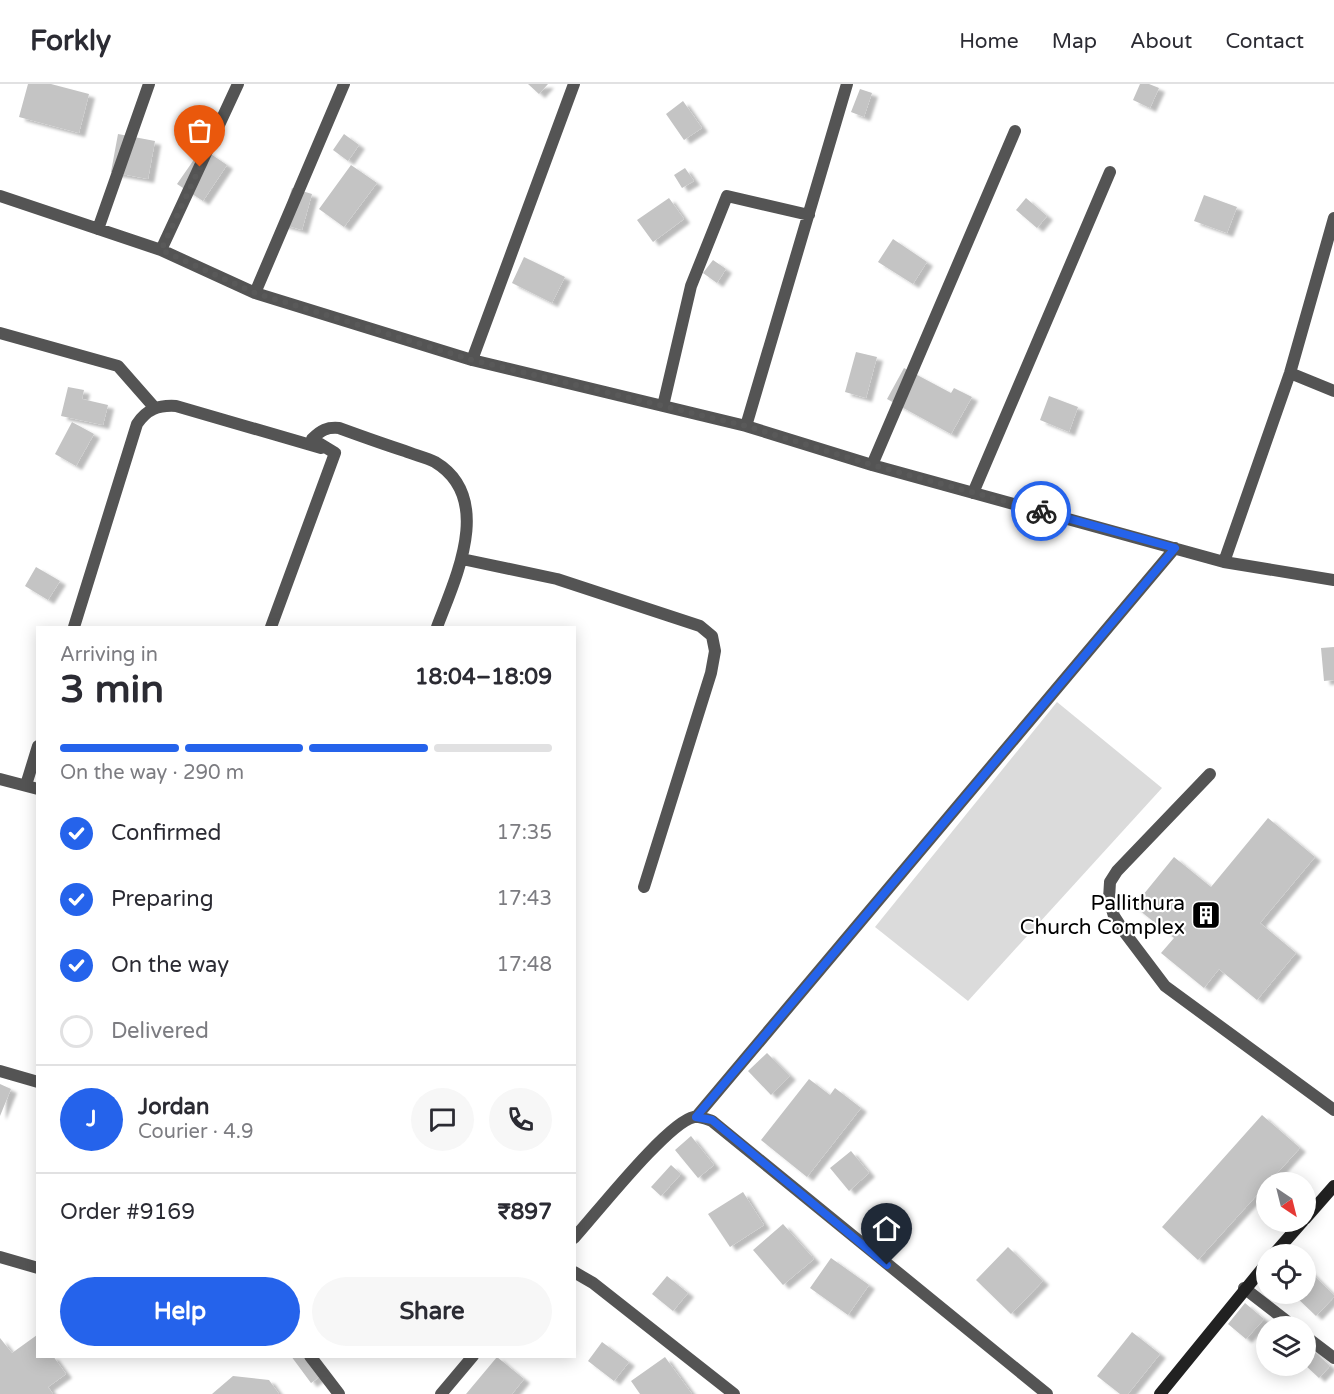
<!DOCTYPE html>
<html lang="en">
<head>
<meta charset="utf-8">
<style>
	:root { --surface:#fff; --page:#f7f7f7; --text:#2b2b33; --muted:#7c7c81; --line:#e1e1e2; --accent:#2563eb }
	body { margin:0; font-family:"Varela Round",sans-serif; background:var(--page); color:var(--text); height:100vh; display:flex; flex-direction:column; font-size:22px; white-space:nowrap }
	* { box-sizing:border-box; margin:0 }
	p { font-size:20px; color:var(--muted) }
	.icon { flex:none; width:33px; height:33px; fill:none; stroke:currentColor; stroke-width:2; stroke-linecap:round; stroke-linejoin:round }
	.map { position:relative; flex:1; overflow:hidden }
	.sheet { position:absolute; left:36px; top:542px; width:540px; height:732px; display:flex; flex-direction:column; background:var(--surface); border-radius:0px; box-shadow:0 3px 15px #0003 }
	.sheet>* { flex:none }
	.needle { width:39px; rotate:145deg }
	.fabs { position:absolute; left:1256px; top:1088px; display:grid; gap:12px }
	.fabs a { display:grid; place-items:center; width:60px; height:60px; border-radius:50%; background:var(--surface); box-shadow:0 3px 15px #0003; font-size:30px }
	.pin { position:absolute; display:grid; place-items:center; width:51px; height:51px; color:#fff; margin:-62px -26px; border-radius:50% 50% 50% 0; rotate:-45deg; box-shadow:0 0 6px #0007 }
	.pin .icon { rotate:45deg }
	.courier { position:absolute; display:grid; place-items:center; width:60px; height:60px; margin:-30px; border:4px solid #2563eb; border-radius:50%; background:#fff; color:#222; box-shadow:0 2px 8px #0007 }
	.headline em { font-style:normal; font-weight:700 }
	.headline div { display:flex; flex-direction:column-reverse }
	.headline { display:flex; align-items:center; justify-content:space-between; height:102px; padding:0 24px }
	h1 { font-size:39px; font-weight:700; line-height:45px }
	.bar { display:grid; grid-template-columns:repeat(4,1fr); gap:9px 6px; align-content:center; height:72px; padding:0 24px }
	.bar i { height:8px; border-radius:4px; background:var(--line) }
	.bar .selected { background:var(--accent) }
	.bar p { grid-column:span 4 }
	.line { display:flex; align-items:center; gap:15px; padding:0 24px; border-top:2px solid var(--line) }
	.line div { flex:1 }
	.round { display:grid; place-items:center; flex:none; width:63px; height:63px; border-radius:32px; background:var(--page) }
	ol { padding:0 24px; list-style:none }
	li { display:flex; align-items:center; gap:18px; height:66px }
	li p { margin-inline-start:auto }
	li .icon { padding:6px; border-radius:50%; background:var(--accent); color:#fff; stroke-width:4 }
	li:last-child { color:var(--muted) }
	li i { width:33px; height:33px; border:3px solid var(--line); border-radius:50% }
	.primary-button { display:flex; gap:12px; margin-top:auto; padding:12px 24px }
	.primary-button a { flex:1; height:69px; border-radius:36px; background:var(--accent); color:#fff; font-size:24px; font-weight:700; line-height:69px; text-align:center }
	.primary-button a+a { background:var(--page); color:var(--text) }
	header { display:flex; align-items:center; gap:36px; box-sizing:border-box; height:84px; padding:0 30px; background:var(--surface); border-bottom:2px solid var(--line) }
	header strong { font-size:28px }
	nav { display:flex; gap:33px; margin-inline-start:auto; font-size:21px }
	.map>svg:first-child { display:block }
	.green { fill:#dbdbdb }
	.building { fill:#c4c4c4; filter:url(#shadow) }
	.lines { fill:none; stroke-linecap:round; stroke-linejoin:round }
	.lane { stroke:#545454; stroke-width:12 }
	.street { stroke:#545454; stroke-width:12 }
	.secondary { stroke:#212121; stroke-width:12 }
	.done { stroke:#595959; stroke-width:6; stroke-dasharray:0 10.8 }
	.route { stroke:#2563eb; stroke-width:8 }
	.labels { text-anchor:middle; stroke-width:4.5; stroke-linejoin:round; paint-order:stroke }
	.poi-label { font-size:21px; fill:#000; stroke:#fff; text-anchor:end }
</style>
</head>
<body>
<header>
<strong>Forkly</strong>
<nav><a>Home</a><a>Map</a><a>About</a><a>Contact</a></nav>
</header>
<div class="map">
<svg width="1334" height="1310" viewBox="0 0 1334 1310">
	<defs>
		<filter id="shadow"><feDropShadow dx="6" dy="4" stdDeviation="1.5" flood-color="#0004"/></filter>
	</defs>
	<rect width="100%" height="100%" fill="#fff"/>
	<!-- green -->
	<path class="green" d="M 1057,618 L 1162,704 L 968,917 L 875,843 Z"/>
	<!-- building -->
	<path class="building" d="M 28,0 L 51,0 L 89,10 L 79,49 L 19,33 Z
		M 528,0 L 548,0 L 539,10 Z
		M 1140,0 L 1149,0 L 1159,4 L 1150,24 L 1133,16 Z
		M 860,5 L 872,9 L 864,33 L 851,28 Z
		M 683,17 L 702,44 L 684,56 L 666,30 Z
		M 118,50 L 155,57 L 148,95 L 111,88 Z
		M 344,50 L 359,61 L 348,77 L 333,66 Z
		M 202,64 L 227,81 L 203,117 L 177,100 Z
		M 351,81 L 377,99 L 344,143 L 319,125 Z
		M 685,84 L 694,97 L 682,104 L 674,91 Z
		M 292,104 L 312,110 L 302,146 L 281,140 Z
		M 1204,111 L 1237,123 L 1227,149 L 1194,137 Z
		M 669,114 L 684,135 L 653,158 L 637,136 Z
		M 1026,114 L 1047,132 L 1037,144 L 1016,126 Z
		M 893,155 L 927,178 L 913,200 L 878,178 Z
		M 524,173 L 565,193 L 552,219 L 512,199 Z
		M 713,176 L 726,185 L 717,199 L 703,189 Z
		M 856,268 L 877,273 L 866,314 L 845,308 Z
		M 904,284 L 951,309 L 954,304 L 972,313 L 951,350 L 887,315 Z
		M 68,303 L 84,306 L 82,315 L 108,321 L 103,341 L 61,332 Z
		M 1049,312 L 1078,323 L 1069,348 L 1040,336 Z
		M 72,338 L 94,350 L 76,382 L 55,370 Z
		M 36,483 L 60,497 L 48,516 L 25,502 Z
		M 1334,563 L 1334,596 L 1324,597 L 1321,564 Z
		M 1268,734 L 1315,773 L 1260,839 L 1296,869 L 1257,916 L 1219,885 L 1204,904 L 1161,869 L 1174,854 L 1134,822 L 1174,773 L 1211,803 Z
		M 767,969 L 790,992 L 771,1011 L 748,987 Z
		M 809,995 L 830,1011 L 835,1004 L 861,1024 L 807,1093 L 761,1056 Z
		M 0,1000 L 11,1005 L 0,1032 Z
		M 1262,1031 L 1300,1064 L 1269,1098 L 1266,1098 L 1266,1101 L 1198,1176 L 1162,1143 Z
		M 691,1052 L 714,1081 L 698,1094 L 675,1066 Z
		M 851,1067 L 869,1089 L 849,1107 L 830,1084 Z
		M 671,1081 L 681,1090 L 661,1112 L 651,1103 Z
		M 743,1108 L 764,1141 L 730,1163 L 708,1130 Z
		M 783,1140 L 814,1175 L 783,1201 L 753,1166 Z
		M 1008,1163 L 1043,1197 L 1011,1230 L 976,1196 Z
		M 831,1174 L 869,1201 L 848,1231 L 810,1204 Z
		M 1305,1183 L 1334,1211 L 1334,1213 L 1316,1232 L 1292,1209 L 1305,1209 Z
		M 667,1192 L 688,1209 L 673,1227 L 652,1210 Z
		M 1245,1219 L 1264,1235 L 1246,1255 L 1228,1240 Z
		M 1132,1248 L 1160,1270 L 1128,1310 L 1120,1310 L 1097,1292 Z
		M 37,1251 L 38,1272 L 53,1272 L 66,1290 L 48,1303 L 53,1310 L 0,1310 L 0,1254 L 12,1269 Z
		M 602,1258 L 629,1278 L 614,1297 L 588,1277 Z
		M 1305,1259 L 1330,1282 L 1319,1294 L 1305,1281 Z
		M 291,1272 L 312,1272 L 325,1289 L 311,1299 Z
		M 497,1273 L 524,1295 L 512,1310 L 466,1310 Z
		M 665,1273 L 692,1310 L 640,1310 L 631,1297 Z
		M 233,1292 L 269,1296 L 279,1310 L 212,1310 Z"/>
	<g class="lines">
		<!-- lane -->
		<path class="lane" d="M 1210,690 L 1117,787 L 1110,798 L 1109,815 L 1114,832 L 1125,849 L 1165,902 L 1334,1026"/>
		<!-- street -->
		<path class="street" d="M 0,112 L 161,166 L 255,209 L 472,276 L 746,342 L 872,381 L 1224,478 L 1334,496
			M 98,145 L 149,0
			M 161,166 L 238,0
			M 255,209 L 344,0
			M 0,249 L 118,282 L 154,323
			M 472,276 L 574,0
			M 1290,289 L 1334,307
			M 663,322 L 691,202 L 727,112 L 809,131
			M 746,342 L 847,0
			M 872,381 L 1015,47
			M 973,409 L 1110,88
			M 462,475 L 557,495 L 700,542 L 712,552 L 715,567 L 711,589 L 644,803
			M 1224,478 L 1290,289 L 1334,134
			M 74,543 L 137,340 C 147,325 158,321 176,322 L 321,364
			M 271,543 L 335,369 L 312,355 C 321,346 327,343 339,344 C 361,352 383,360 405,367 C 414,371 426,373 435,378 C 495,414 455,495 437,543
			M 0,695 L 38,705
			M 26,701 L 38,662
			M 0,987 L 38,998
			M 696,1033 L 1175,464
			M 574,1154 C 596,1130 668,1038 694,1033 C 699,1032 706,1035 712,1037 L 1047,1310
			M 0,1173 L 38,1184
			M 574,1188 L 593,1199 L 734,1310
			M 1244,1204 L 1293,1242
			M 1305,1252 L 1334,1274
			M 310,1272 L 339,1310
			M 441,1310 L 473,1272"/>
		<!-- secondary -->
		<path class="secondary" d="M 1305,1135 L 1334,1102
			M 1274,1170 L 1303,1137
			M 1160,1310 L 1266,1180"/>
	</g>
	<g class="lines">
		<!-- done -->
		<path class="done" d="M 200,83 L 161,166 L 255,209 L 472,276 L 746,342 L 872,381 L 1041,427"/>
		<!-- route -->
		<path class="route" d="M 887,1181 L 712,1036 L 696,1033 L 1175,464 L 1041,427"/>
	</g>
	<!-- icons -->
	<defs>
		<g id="building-square" transform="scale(1.5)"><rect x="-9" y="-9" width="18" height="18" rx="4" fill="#000" stroke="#fff"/><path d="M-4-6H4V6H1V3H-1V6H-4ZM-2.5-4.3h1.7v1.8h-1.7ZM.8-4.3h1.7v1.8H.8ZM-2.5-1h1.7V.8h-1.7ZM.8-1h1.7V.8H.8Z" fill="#fff"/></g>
	</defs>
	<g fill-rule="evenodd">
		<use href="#building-square" x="1206" y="831"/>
	</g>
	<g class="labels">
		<!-- poi labels -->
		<g class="poi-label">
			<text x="1185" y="826">Pallithura<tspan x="1185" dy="24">Church Complex</tspan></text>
		</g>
	</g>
</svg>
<div class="fabs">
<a><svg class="needle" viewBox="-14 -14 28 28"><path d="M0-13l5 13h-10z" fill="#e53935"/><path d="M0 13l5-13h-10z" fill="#7c7c81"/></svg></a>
<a><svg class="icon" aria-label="locate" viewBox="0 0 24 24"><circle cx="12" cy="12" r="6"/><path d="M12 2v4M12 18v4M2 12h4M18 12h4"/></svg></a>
<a><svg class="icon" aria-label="layers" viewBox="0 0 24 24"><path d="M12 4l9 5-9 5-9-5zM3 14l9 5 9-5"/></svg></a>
</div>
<div class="pin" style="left:200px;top:83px;background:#ea580c"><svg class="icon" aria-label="bag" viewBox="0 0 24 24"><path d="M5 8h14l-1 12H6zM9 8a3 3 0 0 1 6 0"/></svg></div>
<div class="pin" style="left:887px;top:1181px;background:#1f2937"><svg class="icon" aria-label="home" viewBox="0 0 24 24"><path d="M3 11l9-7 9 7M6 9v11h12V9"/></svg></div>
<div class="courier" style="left:1041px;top:427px"><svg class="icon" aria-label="bike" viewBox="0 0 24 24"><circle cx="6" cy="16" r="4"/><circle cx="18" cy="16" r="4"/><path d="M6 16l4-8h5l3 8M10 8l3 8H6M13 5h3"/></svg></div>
<section class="sheet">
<div class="headline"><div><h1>3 min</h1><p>Arriving in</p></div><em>18:04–18:09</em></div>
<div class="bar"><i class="selected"></i><i class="selected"></i><i class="selected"></i><i></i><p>On the way · 290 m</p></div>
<ol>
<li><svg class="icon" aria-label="check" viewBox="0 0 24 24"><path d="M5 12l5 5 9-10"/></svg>Confirmed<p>17:35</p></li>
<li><svg class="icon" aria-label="check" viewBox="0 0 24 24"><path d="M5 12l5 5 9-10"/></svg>Preparing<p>17:43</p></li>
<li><svg class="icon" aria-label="check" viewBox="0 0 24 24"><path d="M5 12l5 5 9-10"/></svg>On the way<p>17:48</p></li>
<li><i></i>Delivered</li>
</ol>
<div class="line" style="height:108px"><b class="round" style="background:var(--accent);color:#fff">J</b><div><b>Jordan</b><p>Courier · 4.9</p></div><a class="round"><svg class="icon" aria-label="chat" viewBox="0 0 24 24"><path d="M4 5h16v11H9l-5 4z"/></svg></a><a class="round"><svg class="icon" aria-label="phone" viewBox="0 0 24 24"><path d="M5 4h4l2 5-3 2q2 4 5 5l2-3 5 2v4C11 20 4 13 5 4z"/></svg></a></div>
<div class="line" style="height:78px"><div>Order #9169</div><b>₹897</b></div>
<div class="primary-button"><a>Help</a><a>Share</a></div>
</section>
</div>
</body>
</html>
